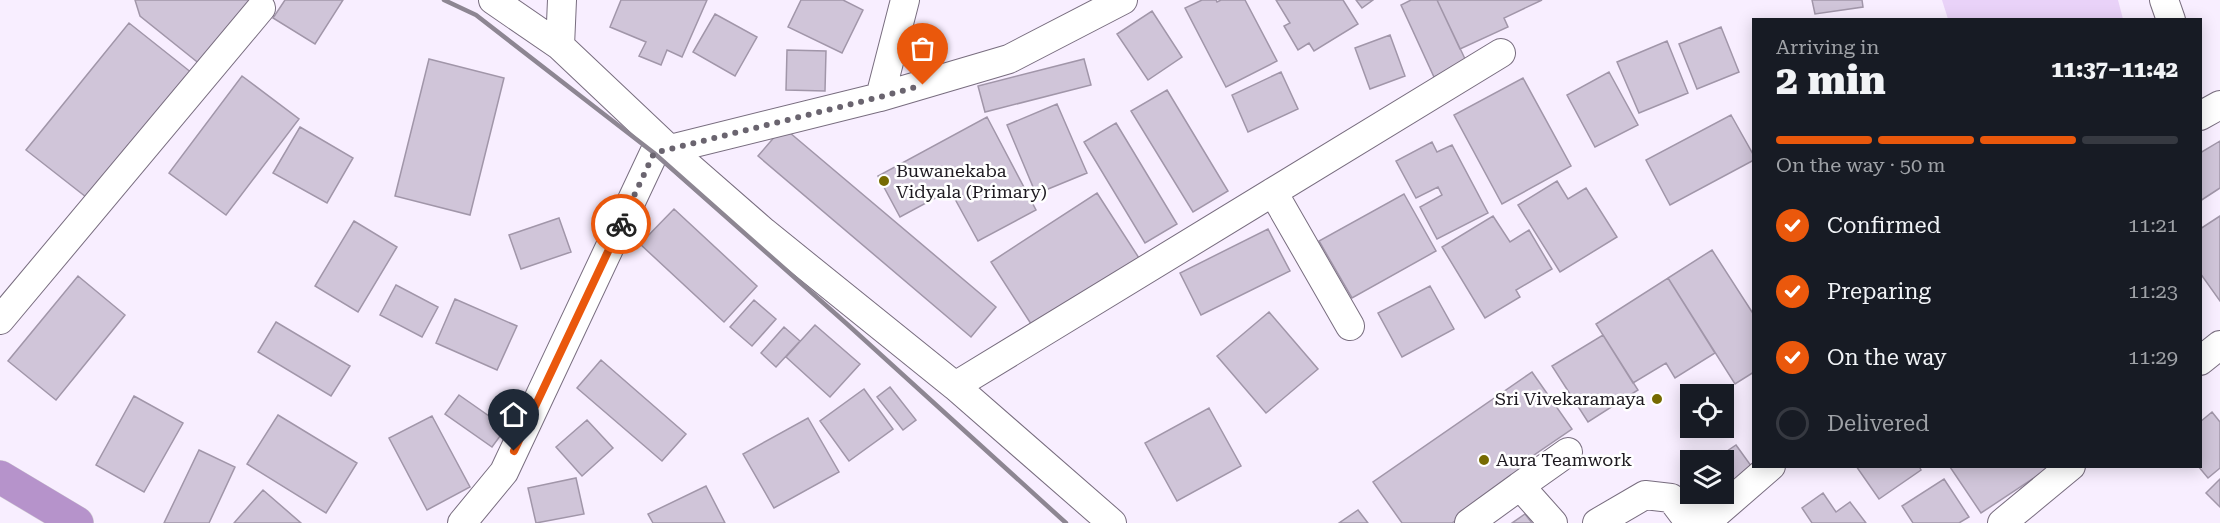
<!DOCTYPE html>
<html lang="en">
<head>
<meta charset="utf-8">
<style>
	:root { --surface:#171b24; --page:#20242c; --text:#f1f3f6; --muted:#9ea1a6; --line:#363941; --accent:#ea580c }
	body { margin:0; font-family:"Roboto Serif",serif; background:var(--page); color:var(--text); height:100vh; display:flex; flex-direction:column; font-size:22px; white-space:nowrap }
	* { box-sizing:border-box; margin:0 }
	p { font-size:20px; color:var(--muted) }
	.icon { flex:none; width:33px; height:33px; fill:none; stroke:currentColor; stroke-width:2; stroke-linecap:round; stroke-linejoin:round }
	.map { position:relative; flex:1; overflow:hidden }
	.panel { position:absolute; left:1752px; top:18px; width:450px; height:450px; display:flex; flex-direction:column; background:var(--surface); border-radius:0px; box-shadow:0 3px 15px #0003 }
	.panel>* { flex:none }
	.buttons { position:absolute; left:1680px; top:384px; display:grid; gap:12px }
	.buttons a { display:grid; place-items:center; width:54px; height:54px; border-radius:0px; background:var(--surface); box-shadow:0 3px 15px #0003; font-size:30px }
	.pin { position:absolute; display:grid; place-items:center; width:51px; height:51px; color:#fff; margin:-62px -26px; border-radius:50% 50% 50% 0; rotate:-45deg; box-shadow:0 0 6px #0007 }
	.pin .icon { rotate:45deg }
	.courier { position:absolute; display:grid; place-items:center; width:60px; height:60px; margin:-30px; border:4px solid #ea580c; border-radius:50%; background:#fff; color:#222; box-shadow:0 2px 8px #0007 }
	.headline em { font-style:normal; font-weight:800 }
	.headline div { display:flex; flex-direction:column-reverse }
	.headline { display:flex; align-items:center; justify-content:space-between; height:102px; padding:0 24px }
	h1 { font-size:39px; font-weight:800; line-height:45px }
	.bar { display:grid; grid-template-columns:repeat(4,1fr); gap:9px 6px; align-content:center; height:72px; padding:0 24px }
	.bar i { height:8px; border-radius:4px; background:var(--line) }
	.bar .active { background:var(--accent) }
	.bar p { grid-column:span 4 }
	ol { padding:0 24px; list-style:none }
	li { display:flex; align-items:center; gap:18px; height:66px }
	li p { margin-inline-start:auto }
	li .icon { padding:6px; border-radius:50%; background:var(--accent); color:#fff; stroke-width:4 }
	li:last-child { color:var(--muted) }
	li i { width:33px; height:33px; border:3px solid var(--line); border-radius:50% }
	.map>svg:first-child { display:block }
	.green { fill:#e9d2f8 }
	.building { fill:#d0c5d9; stroke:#a196a9; stroke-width:1.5 }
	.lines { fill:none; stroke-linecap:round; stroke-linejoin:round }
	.minor-casing { stroke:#786d7f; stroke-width:30 }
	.trunk-casing { stroke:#d6d6d7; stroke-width:34 }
	.minor { stroke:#fff; stroke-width:28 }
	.trunk { stroke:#b693cb; stroke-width:33 }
	.rail { stroke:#8d8692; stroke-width:4.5 }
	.done { stroke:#6a646f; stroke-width:6; stroke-dasharray:0 10.8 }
	.route { stroke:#ea580c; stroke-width:8 }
	.poi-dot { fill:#766a01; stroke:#fff; stroke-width:2 }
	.labels { text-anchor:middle; stroke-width:5; stroke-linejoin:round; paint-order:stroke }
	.poi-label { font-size:18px; fill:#1e1a21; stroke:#fff; text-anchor:start }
</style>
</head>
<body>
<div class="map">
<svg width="2220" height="523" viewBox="0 0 2220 523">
	<rect width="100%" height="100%" fill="#f8eeff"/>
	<!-- green -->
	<path class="green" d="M 1942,0 L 2118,0 L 2123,19 L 1948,19 Z"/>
	<!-- building -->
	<path class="building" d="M 135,0 L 263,0 L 206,69 L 140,16 Z
		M 285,0 L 343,0 L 315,44 L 273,18 Z
		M 621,0 L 707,0 L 682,57 L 667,50 L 661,65 L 639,56 L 646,42 L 610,27 Z
		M 801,0 L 843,0 L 863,10 L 842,53 L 788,27 Z
		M 1202,0 L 1216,0 L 1217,2 L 1221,0 L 1245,0 L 1277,61 L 1226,87 L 1185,8 Z
		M 1276,0 L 1343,0 L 1358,24 L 1314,51 L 1309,43 L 1298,50 L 1284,26 L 1290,23 Z
		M 1356,0 L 1373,0 L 1362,8 Z
		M 1411,0 L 1437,0 L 1467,63 L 1434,77 L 1401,5 Z
		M 1437,0 L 1542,0 L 1504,18 L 1508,27 L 1460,49 Z
		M 1812,0 L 1862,0 L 1863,7 L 1815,14 Z
		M 1152,11 L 1182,57 L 1148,80 L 1117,34 Z
		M 715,14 L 757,37 L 735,76 L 693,52 Z
		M 129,23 L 197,77 L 95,204 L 26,150 Z
		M 1721,27 L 1739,72 L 1697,89 L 1679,44 Z
		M 1390,35 L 1405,76 L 1370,89 L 1355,48 Z
		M 1667,41 L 1688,93 L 1639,113 L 1617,62 Z
		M 787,50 L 826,51 L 825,91 L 786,90 Z
		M 429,59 L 504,78 L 470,215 L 395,196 Z
		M 1084,59 L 1091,85 L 985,112 L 978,86 Z
		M 1281,72 L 1298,109 L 1248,132 L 1232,95 Z
		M 1609,72 L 1638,125 L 1595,147 L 1567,95 Z
		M 242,76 L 299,119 L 226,215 L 169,173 Z
		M 1523,78 L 1571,166 L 1502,204 L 1454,115 Z
		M 1167,90 L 1228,191 L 1193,212 L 1131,111 Z
		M 1057,104 L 1087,173 L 1036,194 L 1007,125 Z
		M 1731,115 L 1754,156 L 1754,160 L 1670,205 L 1646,160 Z
		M 987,117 L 1036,210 L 978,241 L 950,190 L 900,217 L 878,176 Z
		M 1116,123 L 1177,224 L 1145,243 L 1084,142 Z
		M 300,127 L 353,158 L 327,203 L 273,173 Z
		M 783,127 L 996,307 L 971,337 L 758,156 Z
		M 2220,141 L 2220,188 L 2200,201 L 2200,153 Z
		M 1432,142 L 1437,152 L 1452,145 L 1488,213 L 1437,239 L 1420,207 L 1442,195 L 1438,187 L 1416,198 L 1396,161 Z
		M 1557,181 L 1568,199 L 1586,188 L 1617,237 L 1560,272 L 1518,205 Z
		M 1097,193 L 1139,258 L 1033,327 L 991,262 Z
		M 1404,194 L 1436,251 L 1352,298 L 1319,241 Z
		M 674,209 L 757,286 L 724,322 L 640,244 Z
		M 1493,216 L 1510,242 L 1529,230 L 1552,269 L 1516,290 L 1520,297 L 1485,318 L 1442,247 Z
		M 2220,216 L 2220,301 L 2200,273 L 2200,229 Z
		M 559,218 L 571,252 L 521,269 L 509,235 Z
		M 354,221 L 397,247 L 358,312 L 315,286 Z
		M 1268,229 L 1290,271 L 1201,315 L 1180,273 Z
		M 1712,250 L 1754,315 L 1754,372 L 1735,384 L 1668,278 Z
		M 78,276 L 125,315 L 56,400 L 8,361 Z
		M 1668,278 L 1715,353 L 1675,378 L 1666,363 L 1633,383 L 1596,324 Z
		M 396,285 L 438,307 L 422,337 L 380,315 Z
		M 1430,286 L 1454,329 L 1402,357 L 1378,313 Z
		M 455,299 L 517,326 L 497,370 L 436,343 Z
		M 754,300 L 776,319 L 752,346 L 730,327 Z
		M 1269,312 L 1318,369 L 1266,413 L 1217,356 Z
		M 276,322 L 350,366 L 331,396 L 258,352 Z
		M 815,325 L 860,364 L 830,397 L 786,357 Z
		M 784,327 L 800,341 L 776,367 L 761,353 Z
		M 1603,335 L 1638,390 L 1588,422 L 1552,366 Z
		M 601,360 L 686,434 L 662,461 L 577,388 Z
		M 1532,372 L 1572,429 L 1524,462 L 1529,469 L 1452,523 L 1402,523 L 1373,482 Z
		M 890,387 L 916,420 L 903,430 L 877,397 Z
		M 864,389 L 893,429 L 849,461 L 820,421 Z
		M 459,395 L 506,428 L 492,447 L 445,414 Z
		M 134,396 L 183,423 L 144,492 L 96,465 Z
		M 1209,408 L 1241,466 L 1177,501 L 1145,443 Z
		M 2212,412 L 2220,422 L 2220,468 L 2208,478 L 2198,466 L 2200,466 L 2200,422 Z
		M 278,415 L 357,463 L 326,513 L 247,464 Z
		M 432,416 L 470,487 L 427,510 L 389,438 Z
		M 808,418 L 839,472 L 774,508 L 743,454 Z
		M 587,420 L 613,448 L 582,476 L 556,447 Z
		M 1736,445 L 1757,474 L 1716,504 L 1709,494 L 1724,494 L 1724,460 L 1714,460 Z
		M 199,450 L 235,467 L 209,523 L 164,523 Z
		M 1856,466 L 1919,466 L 1921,470 L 1879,499 Z
		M 2048,466 L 2049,468 L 1981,513 L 1950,467 Z
		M 576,478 L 584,514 L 536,523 L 528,488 Z
		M 1944,479 L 1969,517 L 1959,523 L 1913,523 L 1902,506 Z
		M 2220,479 L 2220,507 L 2206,493 Z
		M 706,486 L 725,523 L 653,523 L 648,514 Z
		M 263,490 L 301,523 L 234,523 Z
		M 1823,493 L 1836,512 L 1850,502 L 1866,523 L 1812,523 L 1802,508 Z
		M 1358,510 L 1368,523 L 1339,523 Z
		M 1525,514 L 1532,523 L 1512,523 Z"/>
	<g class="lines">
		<!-- minor casing -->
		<g class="minor-casing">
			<path id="minor" d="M 493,0 L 560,46 L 669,149 L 764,232 L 955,386 L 1112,523
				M 2164,0 L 2171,20
				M 560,46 L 562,0
				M 880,97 L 1009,59 L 1123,0
				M 2200,116 L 2220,105
				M 1273,192 L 1350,326
				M 0,320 L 261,8
				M 2200,361 L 2220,345
				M 955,386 L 1501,53
				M 1520,486 L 1568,452
				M 462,523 L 504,472 L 654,153 L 880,97 L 905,0
				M 1469,523 L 1520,486 L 1553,523
				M 1597,523 L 1645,495 L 1671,498 L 1686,518 L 1718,512 L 1771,466
				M 2002,523 L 2071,466"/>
		</g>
		<!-- trunk casing -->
		<g class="trunk-casing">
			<path id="trunk" d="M 0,477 L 77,523"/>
		</g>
		<!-- minor -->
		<use href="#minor" class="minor"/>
		<!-- trunk -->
		<use href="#trunk" class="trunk"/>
		<!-- rail -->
		<path class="rail" d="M 444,0 L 476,15 L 654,153 L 847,324 L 1066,523"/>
	</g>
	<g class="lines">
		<!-- done -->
		<path class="done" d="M 621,224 L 654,153 L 880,97 L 923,85"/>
		<!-- route -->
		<path class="route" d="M 514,451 L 621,224"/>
	</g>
	<!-- markers -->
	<g class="poi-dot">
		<circle cx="884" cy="181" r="6"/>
		<circle cx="1657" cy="399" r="6"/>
		<circle cx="1484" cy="460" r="6"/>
	</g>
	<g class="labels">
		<!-- poi labels -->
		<g class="poi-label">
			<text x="896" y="177">Buwanekaba<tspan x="896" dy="21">Vidyala (Primary)</tspan></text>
			<text x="1645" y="405" text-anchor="end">Sri Vivekaramaya</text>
			<text x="1496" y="466">Aura Teamwork</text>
		</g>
	</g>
</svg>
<div class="buttons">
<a><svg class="icon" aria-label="locate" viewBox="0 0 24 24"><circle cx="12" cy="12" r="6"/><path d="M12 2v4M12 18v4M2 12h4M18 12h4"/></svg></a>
<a><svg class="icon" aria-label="layers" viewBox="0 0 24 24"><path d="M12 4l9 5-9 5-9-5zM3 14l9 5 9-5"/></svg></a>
</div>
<div class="pin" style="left:923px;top:85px;background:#ea580c"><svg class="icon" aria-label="bag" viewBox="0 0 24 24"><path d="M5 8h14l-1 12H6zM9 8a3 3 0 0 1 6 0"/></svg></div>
<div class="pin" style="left:514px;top:451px;background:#1f2937"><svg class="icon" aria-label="home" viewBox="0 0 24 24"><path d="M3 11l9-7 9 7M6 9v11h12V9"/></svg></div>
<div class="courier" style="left:621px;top:224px"><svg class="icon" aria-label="bike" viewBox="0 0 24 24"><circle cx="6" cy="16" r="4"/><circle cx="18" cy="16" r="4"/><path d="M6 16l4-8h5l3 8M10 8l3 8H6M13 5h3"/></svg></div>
<section class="panel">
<div class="headline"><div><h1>2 min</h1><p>Arriving in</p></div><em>11:37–11:42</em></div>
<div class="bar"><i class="active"></i><i class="active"></i><i class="active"></i><i></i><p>On the way · 50 m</p></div>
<ol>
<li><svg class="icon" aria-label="check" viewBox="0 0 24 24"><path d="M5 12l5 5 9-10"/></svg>Confirmed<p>11:21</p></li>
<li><svg class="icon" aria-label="check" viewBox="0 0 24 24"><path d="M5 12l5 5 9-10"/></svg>Preparing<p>11:23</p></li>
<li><svg class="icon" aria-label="check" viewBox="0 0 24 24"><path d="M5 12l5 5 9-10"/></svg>On the way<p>11:29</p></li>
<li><i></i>Delivered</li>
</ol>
</section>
</div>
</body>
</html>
